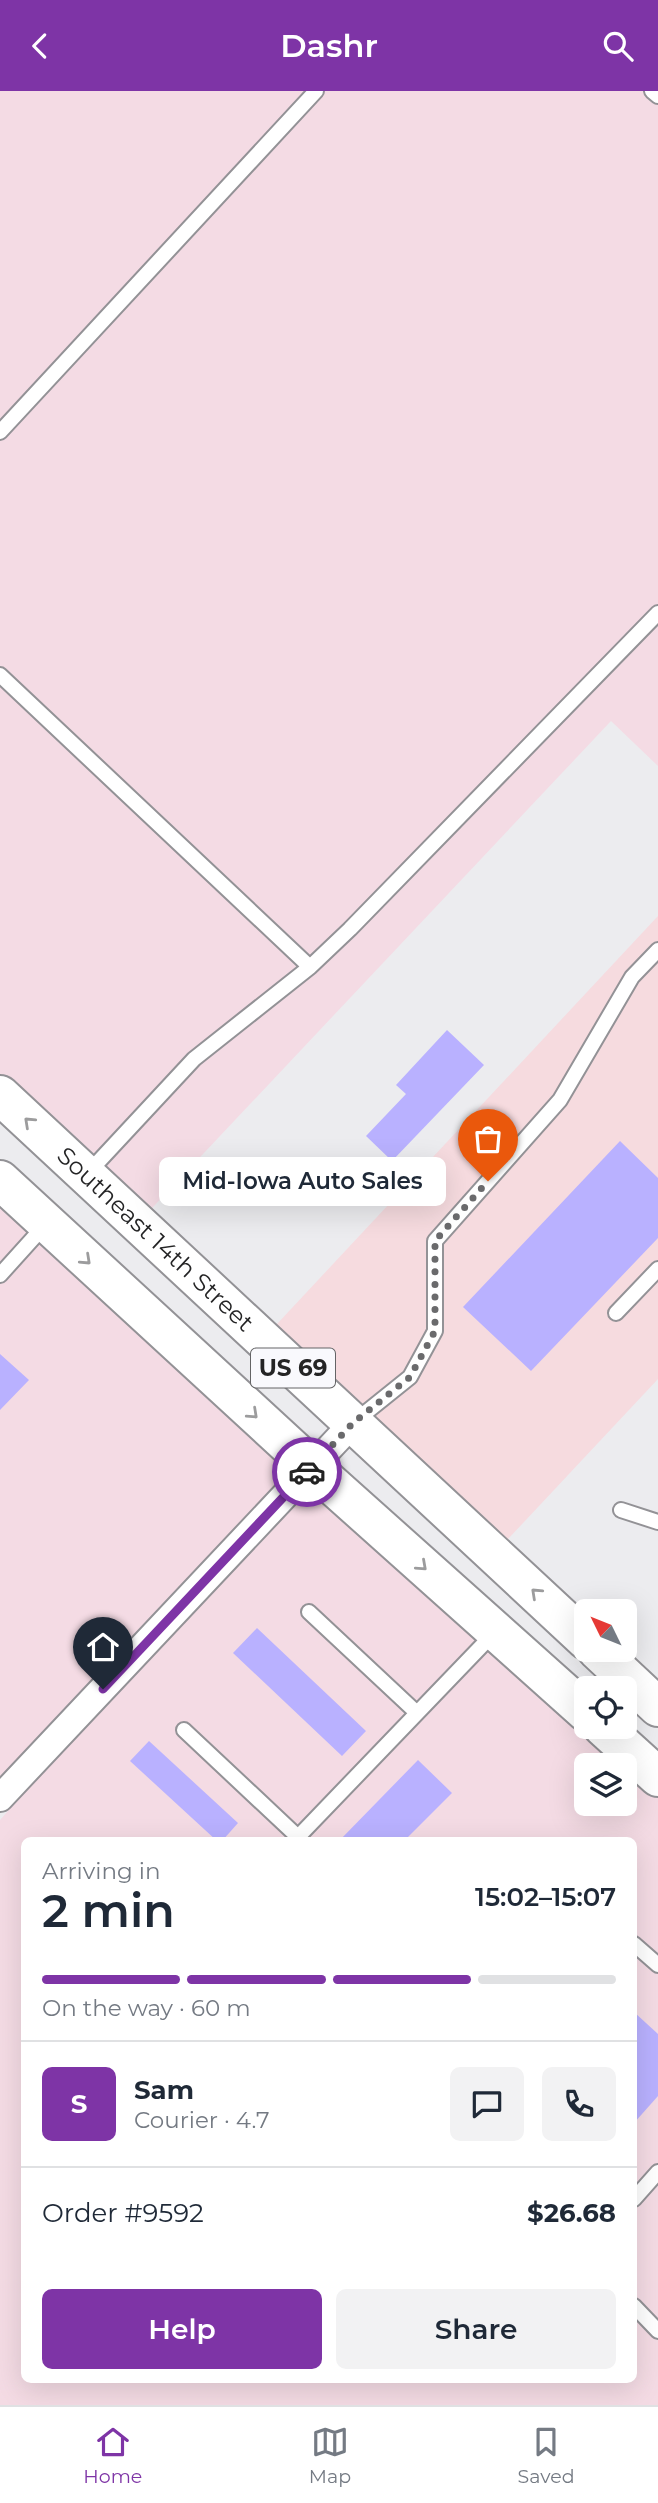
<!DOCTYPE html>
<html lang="en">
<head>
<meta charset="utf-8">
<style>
	:root { --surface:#fff; --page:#f2f2f3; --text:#1f2937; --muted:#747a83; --line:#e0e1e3; --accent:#7e34a6 }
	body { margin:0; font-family:Montserrat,sans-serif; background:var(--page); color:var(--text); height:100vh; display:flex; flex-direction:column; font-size:26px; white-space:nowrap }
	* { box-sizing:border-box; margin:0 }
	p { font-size:23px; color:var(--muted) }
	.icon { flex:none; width:38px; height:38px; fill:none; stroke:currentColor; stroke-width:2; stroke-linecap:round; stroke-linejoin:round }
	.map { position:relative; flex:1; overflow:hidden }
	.panel { position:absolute; left:21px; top:1746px; width:616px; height:546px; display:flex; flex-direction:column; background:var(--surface); border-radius:10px; box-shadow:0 7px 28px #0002 }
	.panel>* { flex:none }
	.needle { width:46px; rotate:313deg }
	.fabs { position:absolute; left:574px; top:1508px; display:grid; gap:14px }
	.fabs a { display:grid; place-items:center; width:63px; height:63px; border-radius:10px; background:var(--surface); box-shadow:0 7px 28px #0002; font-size:35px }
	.pin { position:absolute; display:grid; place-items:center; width:60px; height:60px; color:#fff; margin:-72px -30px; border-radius:50% 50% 50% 0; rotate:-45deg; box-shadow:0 0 7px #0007 }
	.pin .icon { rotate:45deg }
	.courier { position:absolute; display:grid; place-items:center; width:70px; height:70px; margin:-35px; border:5px solid #7e34a6; border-radius:50%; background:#fff; color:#222; box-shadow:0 2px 9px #0007 }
	.bubble { position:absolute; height:49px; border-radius:10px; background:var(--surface); box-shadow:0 7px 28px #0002; font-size:23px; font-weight:600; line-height:49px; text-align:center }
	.overview em { font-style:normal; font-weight:600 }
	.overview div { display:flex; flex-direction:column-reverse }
	.overview { display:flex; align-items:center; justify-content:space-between; height:119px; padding:0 21px }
	h1 { font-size:46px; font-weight:600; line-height:52px }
	.bar { display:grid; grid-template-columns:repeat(4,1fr); gap:10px 7px; align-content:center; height:84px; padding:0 21px }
	.bar i { height:9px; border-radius:5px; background:var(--line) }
	.bar .on { background:var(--accent) }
	.bar p { grid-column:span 4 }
	.line { display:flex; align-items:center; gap:18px; padding:0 21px; border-top:2px solid var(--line) }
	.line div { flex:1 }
	.round { display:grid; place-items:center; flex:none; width:74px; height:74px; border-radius:10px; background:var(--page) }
	.action { display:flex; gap:14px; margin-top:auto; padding:14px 21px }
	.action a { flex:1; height:80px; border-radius:10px; background:var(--accent); color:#fff; font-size:28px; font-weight:600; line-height:80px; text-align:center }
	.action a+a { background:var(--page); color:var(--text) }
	header { display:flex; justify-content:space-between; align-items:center; height:91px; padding:0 21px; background:var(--accent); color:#fff; font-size:32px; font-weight:600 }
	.tab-bar { display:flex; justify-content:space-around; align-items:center; height:98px; border-top:2px solid var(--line); background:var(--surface); font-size:19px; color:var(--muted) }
	.tab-bar a { display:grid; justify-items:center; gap:4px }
	.tab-bar .on { color:var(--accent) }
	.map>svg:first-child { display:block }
	.commercial { fill:#f4dbe4; fill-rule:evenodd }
	.industrial { fill:#f6dbdf }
	.building { fill:#b9b1ff }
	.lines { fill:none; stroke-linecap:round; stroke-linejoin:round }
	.lane-casing { stroke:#939296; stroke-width:18 }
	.street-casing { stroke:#939296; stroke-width:30 }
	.primary-casing { stroke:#939296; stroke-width:42 }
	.lane { stroke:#fff; stroke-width:14 }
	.street { stroke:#fff; stroke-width:26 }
	.primary { stroke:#fff; stroke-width:38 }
	.oneway { stroke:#9c9c9d }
	.done { stroke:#6a6a6c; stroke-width:7; stroke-dasharray:0 12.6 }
	.route { stroke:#7e34a6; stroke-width:9 }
	.labels { text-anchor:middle; stroke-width:5; stroke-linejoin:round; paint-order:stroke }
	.shield { fill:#f9f9fd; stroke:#646466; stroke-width:2 }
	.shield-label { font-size:23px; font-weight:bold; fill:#242425 }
	.street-label { font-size:24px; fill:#242425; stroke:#f9f9fd }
</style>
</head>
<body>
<header><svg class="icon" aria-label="back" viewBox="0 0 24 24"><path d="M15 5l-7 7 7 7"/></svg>Dashr<svg class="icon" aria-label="search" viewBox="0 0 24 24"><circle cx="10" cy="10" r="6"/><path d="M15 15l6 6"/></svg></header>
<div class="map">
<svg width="658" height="2314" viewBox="0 0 658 2314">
	<rect width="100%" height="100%" fill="#ececef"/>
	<!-- commercial -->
	<path class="commercial" d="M 0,0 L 658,0 L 658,675 L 611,630 L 138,1132 L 0,1004 Z
		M 0,1089 L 658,1686 L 658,2314 L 0,2314 L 0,1729 L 290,1400 L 0,1707 ZM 586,1675 L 625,1675 L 625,1713 L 586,1713 ZM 24,1750 L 634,1750 L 634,2289 L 24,2289 Z"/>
	<!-- industrial -->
	<path class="industrial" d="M 658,825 L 658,1288 L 494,1463 L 263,1248 Z"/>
	<!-- building -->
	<path class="building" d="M 447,939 L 484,974 L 392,1070 L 366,1045 L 406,1003 L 396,994 Z
		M 620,1050 L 658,1087 L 658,1147 L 531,1280 L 463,1216 Z
		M 0,1263 L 29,1289 L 0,1319 Z
		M 257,1537 L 366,1640 L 342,1665 L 233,1562 Z
		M 149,1650 L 238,1732 L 222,1750 L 217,1750 L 130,1670 Z
		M 418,1669 L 452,1702 L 404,1750 L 339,1750 Z
		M 634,1921 L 658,1943 L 658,2005 L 634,2032 Z"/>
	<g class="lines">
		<!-- lane casing -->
		<g class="lane-casing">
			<path id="lane" d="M 652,0 L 658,5
				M 0,341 L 316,0
				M 0,584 L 310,876
				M 87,1083 L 194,968 L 310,876 L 350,838 L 658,522
				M 0,1184 L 46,1133
				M 616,1222 L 658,1178
				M 354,1331 L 410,1286 L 435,1240 L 435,1150 L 560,1009 L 632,886 L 658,859
				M 621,1419 L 658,1431
				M 309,1521 L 417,1622
				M 184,1639 L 298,1746 L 495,1541
				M 634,1853 L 658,1874
				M 634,2108 L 658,2081
				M 634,2215 L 658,2240"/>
		</g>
		<!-- street casing -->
		<g class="street-casing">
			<path id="street" d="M 0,1707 L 353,1332"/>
		</g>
		<!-- primary casing -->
		<g class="primary-casing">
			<g id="primary">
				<path id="s1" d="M 0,1004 L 586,1549"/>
				<path d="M 0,1089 L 312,1376 L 586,1621"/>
				<path d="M 597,1559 L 658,1616"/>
				<path d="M 603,1636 L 658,1686"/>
			</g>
		</g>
		<!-- lane -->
		<use href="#lane" class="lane"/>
		<!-- street -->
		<use href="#street" class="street"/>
		<!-- primary -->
		<use href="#primary" class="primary"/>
	</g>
	<!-- one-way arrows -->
	<defs><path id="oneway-chevron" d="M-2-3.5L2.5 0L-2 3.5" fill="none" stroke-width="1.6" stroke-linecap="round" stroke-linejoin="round" transform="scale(1.75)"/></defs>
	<g class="oneway">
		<use href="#oneway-chevron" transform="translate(29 1031) rotate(-137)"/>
		<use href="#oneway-chevron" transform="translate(86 1169) rotate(43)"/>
		<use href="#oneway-chevron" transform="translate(253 1323) rotate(43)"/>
		<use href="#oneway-chevron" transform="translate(422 1475) rotate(42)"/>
		<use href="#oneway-chevron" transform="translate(536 1502) rotate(-137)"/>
	</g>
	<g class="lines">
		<!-- done -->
		<path class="done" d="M 307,1381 L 353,1332 L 410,1286 L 435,1240 L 435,1150 L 488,1090"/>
		<!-- route -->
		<path class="route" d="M 103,1598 L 307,1381"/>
	</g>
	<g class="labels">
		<!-- shield labels -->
		<rect class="shield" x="251" y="1257.5" width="84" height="39" rx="5"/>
		<g class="shield-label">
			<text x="293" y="1285">US 69</text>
		</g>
		<!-- street labels -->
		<g class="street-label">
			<text dy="8" stroke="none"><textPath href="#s1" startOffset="212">Southeast 14th Street</textPath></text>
		</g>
	</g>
</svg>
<div class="fabs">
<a><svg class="needle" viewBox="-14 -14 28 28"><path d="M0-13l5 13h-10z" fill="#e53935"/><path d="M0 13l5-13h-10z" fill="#747a83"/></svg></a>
<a><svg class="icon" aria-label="locate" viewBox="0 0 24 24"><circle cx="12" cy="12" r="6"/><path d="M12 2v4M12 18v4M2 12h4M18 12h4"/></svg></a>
<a><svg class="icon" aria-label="layers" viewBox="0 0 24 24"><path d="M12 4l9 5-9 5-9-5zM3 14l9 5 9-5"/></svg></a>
</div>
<div class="pin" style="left:488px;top:1090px;background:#ea580c"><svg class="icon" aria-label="bag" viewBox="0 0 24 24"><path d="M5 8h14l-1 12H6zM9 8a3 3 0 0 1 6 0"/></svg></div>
<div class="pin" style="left:103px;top:1598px;background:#1f2937"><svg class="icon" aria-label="home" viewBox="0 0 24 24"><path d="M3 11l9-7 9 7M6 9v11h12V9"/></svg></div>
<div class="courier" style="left:307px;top:1381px"><svg class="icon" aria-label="car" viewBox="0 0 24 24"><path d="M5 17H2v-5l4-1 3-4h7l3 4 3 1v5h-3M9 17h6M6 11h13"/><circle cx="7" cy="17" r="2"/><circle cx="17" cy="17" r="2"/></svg></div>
<div class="bubble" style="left:159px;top:1066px;width:287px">Mid-Iowa Auto Sales</div>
<section class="panel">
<div class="overview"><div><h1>2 min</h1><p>Arriving in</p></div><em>15:02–15:07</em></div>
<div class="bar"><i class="on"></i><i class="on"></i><i class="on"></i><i></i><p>On the way · 60 m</p></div>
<div class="line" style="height:126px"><b class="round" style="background:var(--accent);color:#fff">S</b><div><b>Sam</b><p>Courier · 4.7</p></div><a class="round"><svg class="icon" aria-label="chat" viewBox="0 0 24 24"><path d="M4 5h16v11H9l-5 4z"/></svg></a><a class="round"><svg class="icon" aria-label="phone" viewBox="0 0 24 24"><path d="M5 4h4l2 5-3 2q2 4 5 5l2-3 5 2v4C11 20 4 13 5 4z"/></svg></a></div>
<div class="line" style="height:91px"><div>Order #9592</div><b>$26.68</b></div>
<div class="action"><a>Help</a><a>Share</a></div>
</section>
</div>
<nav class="tab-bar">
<a class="on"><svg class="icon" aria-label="home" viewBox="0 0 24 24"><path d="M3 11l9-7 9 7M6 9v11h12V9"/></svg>Home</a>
<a><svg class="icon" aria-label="map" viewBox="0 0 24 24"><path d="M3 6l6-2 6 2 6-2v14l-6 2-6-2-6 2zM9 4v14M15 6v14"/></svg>Map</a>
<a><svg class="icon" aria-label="saved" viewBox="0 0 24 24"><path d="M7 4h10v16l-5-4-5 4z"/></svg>Saved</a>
</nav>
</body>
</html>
